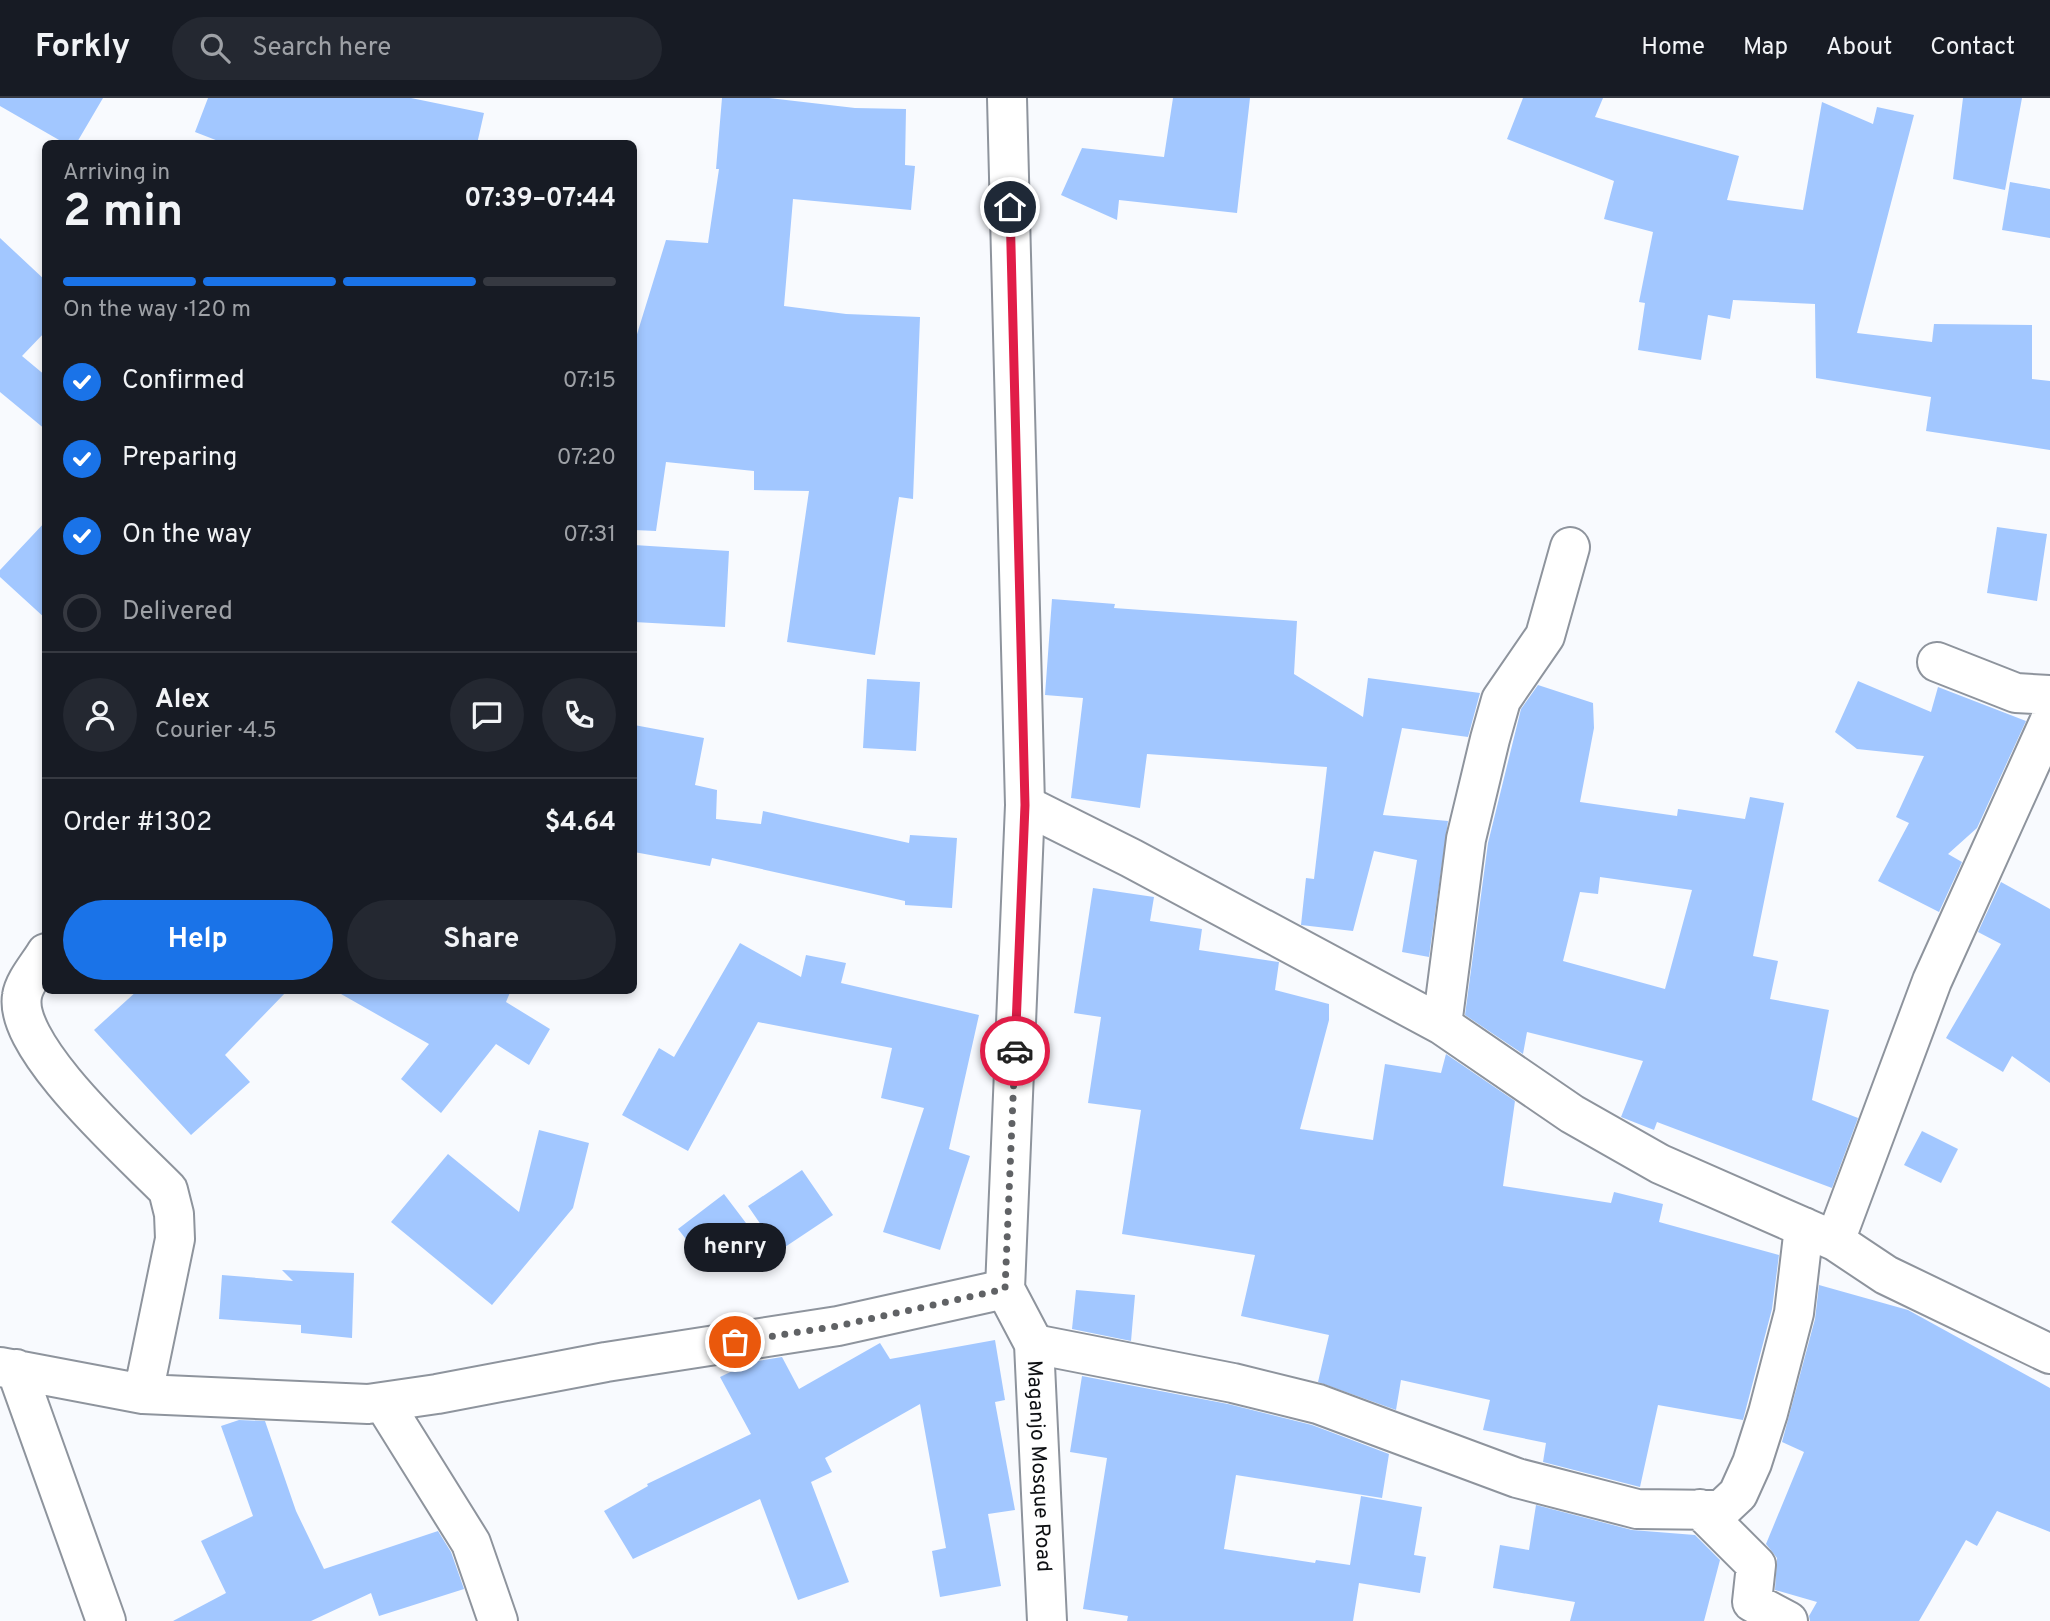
<!DOCTYPE html>
<html lang="en">
<head>
<meta charset="utf-8">
<style>
	:root { --surface:#171b24; --page:#242831; --text:#f1f3f6; --muted:#9ea1a6; --line:#363941; --accent:#1a73e8 }
	body { margin:0; font-family:Overpass,sans-serif; background:var(--page); color:var(--text); height:100vh; display:flex; flex-direction:column; font-size:26px; white-space:nowrap }
	* { box-sizing:border-box; margin:0 }
	p { font-size:23px; color:var(--muted) }
	.icon { flex:none; width:38px; height:38px; fill:none; stroke:currentColor; stroke-width:2; stroke-linecap:round; stroke-linejoin:round }
	.map { position:relative; flex:1; overflow:hidden }
	.drawer { position:absolute; left:42px; top:42px; width:595px; height:854px; display:flex; flex-direction:column; background:var(--surface); border-radius:10px; box-shadow:0 4px 10px #0003 }
	.drawer>* { flex:none }
	.pin { position:absolute; display:grid; place-items:center; width:60px; height:60px; color:#fff; margin:-30px; border:4px solid #fff; border-radius:50%; box-shadow:0 2px 7px #0007 }
	.courier { position:absolute; display:grid; place-items:center; width:70px; height:70px; margin:-35px; border:5px solid #e11d48; border-radius:50%; background:#fff; color:#222; box-shadow:0 2px 9px #0007 }
	.bubble { position:absolute; height:49px; border-radius:24px; background:var(--surface); box-shadow:0 4px 10px #0003; font-size:23px; font-weight:700; line-height:49px; text-align:center }
	.overview em { font-style:normal; font-weight:700 }
	.overview div { display:flex; flex-direction:column-reverse }
	.overview { display:flex; align-items:center; justify-content:space-between; height:119px; padding:0 21px }
	h1 { font-size:46px; font-weight:700; line-height:52px }
	.bar { display:grid; grid-template-columns:repeat(4,1fr); gap:10px 7px; align-content:center; height:84px; padding:0 21px }
	.bar i { height:9px; border-radius:5px; background:var(--line) }
	.bar .selected { background:var(--accent) }
	.bar p { grid-column:span 4 }
	.line { display:flex; align-items:center; gap:18px; padding:0 21px; border-top:2px solid var(--line) }
	.line div { flex:1 }
	.round { display:grid; place-items:center; flex:none; width:74px; height:74px; border-radius:37px; background:var(--page) }
	ol { padding:0 21px; list-style:none }
	li { display:flex; align-items:center; gap:21px; height:77px }
	li p { margin-inline-start:auto }
	li .icon { padding:7px; border-radius:50%; background:var(--accent); color:#fff; stroke-width:4 }
	li:last-child { color:var(--muted) }
	li i { width:38px; height:38px; border:4px solid var(--line); border-radius:50% }
	.cta { display:flex; gap:14px; margin-top:auto; padding:14px 21px }
	.cta a { flex:1; height:80px; border-radius:42px; background:var(--accent); color:#fff; font-size:28px; font-weight:700; line-height:80px; text-align:center }
	.cta a+a { background:var(--page); color:var(--text) }
	header { display:flex; align-items:center; gap:42px; box-sizing:border-box; height:98px; padding:0 35px; background:var(--surface); border-bottom:2px solid var(--line) }
	header strong { font-size:33px }
	nav { display:flex; gap:38px; margin-inline-start:auto; font-size:24px }
	.search { width:490px; height:63px; background:var(--page); display:flex; align-items:center; gap:18px; box-sizing:border-box; padding:0 24px; border-radius:38px; color:var(--muted); font-size:26px }
	.map>svg:first-child { display:block }
	.building { fill:#a2c7ff; fill-rule:evenodd }
	.lines { fill:none; stroke-linecap:round; stroke-linejoin:round }
	.minor-casing { stroke:#8e949d; stroke-width:42 }
	.tertiary-casing { stroke:#8e949d; stroke-width:42 }
	.minor { stroke:#fff; stroke-width:38 }
	.tertiary { stroke:#fff; stroke-width:38 }
	.done { stroke:#606265; stroke-width:7; stroke-dasharray:0 12.6 }
	.route { stroke:#e11d48; stroke-width:9 }
	.labels { text-anchor:middle; stroke-width:5; stroke-linejoin:round; paint-order:stroke }
	.street-label { font-size:21px; fill:#0e1013; stroke:#fff }
</style>
</head>
<body>
<header>
<strong>Forkly</strong>
<div class="search"><svg class="icon" aria-label="search" viewBox="0 0 24 24"><circle cx="10" cy="10" r="6"/><path d="M15 15l6 6"/></svg>Search here</div>
<nav><a>Home</a><a>Map</a><a>About</a><a>Contact</a></nav>
</header>
<div class="map">
<svg width="2050" height="1523" viewBox="0 0 2050 1523">
	<rect width="100%" height="100%" fill="#f8fafe"/>
	<!-- building -->
	<path class="building" d="M 0,0 L 103,0 L 76,46 L 66,46 L 0,8 Z
		M 208,0 L 411,0 L 484,15 L 477,46 L 226,46 L 195,34 Z
		M 722,0 L 769,0 L 855,10 L 906,11 L 905,67 L 915,68 L 911,112 L 793,101 L 784,208 L 846,216 L 920,219 L 913,401 L 899,399 L 875,557 L 787,544 L 809,393 L 754,392 L 754,373 L 666,364 L 656,433 L 634,432 L 634,246 L 666,142 L 708,145 L 719,71 L 716,71 Z
		M 1173,0 L 1250,0 L 1237,115 L 1119,102 L 1117,122 L 1061,97 L 1082,50 L 1164,59 Z
		M 1523,0 L 1603,0 L 1595,19 L 1739,58 L 1727,102 L 1803,112 L 1822,4 L 1873,26 L 1877,9 L 1914,17 L 1857,235 L 1932,244 L 1934,226 L 2032,227 L 2032,281 L 2050,283 L 2050,352 L 1926,333 L 1931,299 L 1816,280 L 1815,206 L 1733,202 L 1730,221 L 1708,217 L 1701,262 L 1638,252 L 1645,205 L 1639,204 L 1653,134 L 1604,121 L 1614,83 L 1507,41 Z
		M 1963,0 L 2022,0 L 2005,92 L 1953,81 Z
		M 2010,84 L 2050,91 L 2050,140 L 2002,132 Z
		M 0,140 L 46,183 L 46,233 L 22,258 L 46,278 L 46,332 L 0,294 Z
		M 46,423 L 46,521 L 0,479 L 0,472 Z
		M 1997,429 L 2047,436 L 2037,503 L 1987,495 Z
		M 634,447 L 729,453 L 725,529 L 634,524 Z
		M 1052,501 L 1115,506 L 1114,510 L 1297,523 L 1294,576 L 1363,619 L 1368,580 L 1480,595 L 1468,639 L 1402,630 L 1383,717 L 1448,723 L 1429,859 L 1402,854 L 1417,762 L 1374,753 L 1353,833 L 1301,827 L 1306,780 L 1314,781 L 1327,669 L 1147,656 L 1140,710 L 1071,700 L 1083,600 L 1045,597 Z
		M 867,581 L 920,584 L 916,653 L 863,650 Z
		M 1858,583 L 1931,614 L 1938,589 L 2026,623 L 1977,730 L 1948,756 L 1962,764 L 1939,814 L 1878,783 L 1909,725 L 1896,719 L 1924,658 L 1857,651 L 1835,634 Z
		M 1538,587 L 1593,605 L 1594,630 L 1580,704 L 1677,718 L 1678,711 L 1745,721 L 1750,699 L 1784,705 L 1753,858 L 1778,863 L 1770,901 L 1829,912 L 1812,1002 L 1858,1020 L 1832,1090 L 1657,1024 L 1654,1032 L 1621,1019 L 1643,963 L 1527,934 L 1523,956 L 1465,917 L 1488,745 L 1521,611 ZM 1600,779 L 1692,792 L 1665,891 L 1563,863 L 1580,794 L 1598,796 Z
		M 634,627 L 704,640 L 695,687 L 717,692 L 716,721 L 761,726 L 763,713 L 909,745 L 910,737 L 957,740 L 952,810 L 905,807 L 905,803 L 712,760 L 710,768 L 634,754 Z
		M 2001,784 L 2050,811 L 2050,985 L 2012,958 L 2003,974 L 1946,940 L 2001,846 L 1978,834 Z
		M 1093,790 L 1154,799 L 1150,823 L 1202,831 L 1199,852 L 1279,864 L 1275,892 L 1329,906 L 1329,922 L 1300,1031 L 1373,1042 L 1385,966 L 1441,975 L 1446,956 L 1515,1003 L 1503,1088 L 1611,1105 L 1614,1094 L 1663,1106 L 1659,1124 L 1779,1157 L 1772,1211 L 1743,1322 L 1658,1307 L 1640,1389 L 1543,1364 L 1546,1345 L 1483,1332 L 1490,1302 L 1401,1282 L 1396,1312 L 1318,1284 L 1329,1237 L 1241,1218 L 1255,1157 L 1122,1136 L 1141,1012 L 1088,1005 L 1101,919 L 1074,915 Z
		M 740,845 L 801,879 L 806,857 L 846,865 L 841,885 L 979,917 L 949,1051 L 970,1058 L 940,1152 L 883,1134 L 924,1010 L 881,1000 L 892,950 L 758,924 L 688,1053 L 622,1017 L 659,950 L 674,959 Z
		M 138,892 L 288,892 L 225,957 L 250,984 L 191,1037 L 94,932 Z
		M 334,892 L 511,892 L 506,904 L 550,931 L 529,967 L 496,946 L 441,1015 L 401,981 L 429,946 Z
		M 539,1032 L 589,1045 L 573,1110 L 492,1207 L 391,1124 L 448,1056 L 519,1114 Z
		M 1922,1033 L 1958,1051 L 1941,1085 L 1904,1067 Z
		M 802,1072 L 833,1117 L 779,1153 L 748,1108 Z
		M 724,1096 L 749,1129 L 703,1163 L 678,1131 Z
		M 282,1172 L 354,1175 L 352,1240 L 301,1235 L 301,1227 L 219,1221 L 222,1177 L 293,1183 Z
		M 1819,1187 L 1908,1212 L 2050,1290 L 2050,1434 L 1997,1413 L 1977,1448 L 1966,1442 L 1919,1523 L 1810,1523 L 1809,1518 L 1817,1504 L 1775,1492 L 1777,1460 L 1766,1446 L 1804,1354 L 1782,1344 L 1815,1221 Z
		M 1076,1192 L 1135,1197 L 1131,1243 L 1072,1231 Z
		M 995,1242 L 1005,1302 L 995,1304 L 1015,1412 L 988,1416 L 1001,1488 L 940,1499 L 932,1453 L 946,1450 L 920,1306 L 825,1360 L 832,1374 L 811,1384 L 849,1484 L 798,1502 L 760,1401 L 633,1461 L 604,1413 L 648,1388 L 647,1386 L 751,1336 L 720,1279 L 751,1264 L 782,1259 L 799,1291 L 880,1245 L 890,1261 Z
		M 1082,1278 L 1228,1306 L 1312,1327 L 1389,1356 L 1382,1400 L 1236,1377 L 1224,1451 L 1315,1465 L 1316,1462 L 1350,1467 L 1361,1398 L 1422,1409 L 1414,1457 L 1426,1459 L 1420,1495 L 1359,1485 L 1353,1523 L 1127,1523 L 1128,1518 L 1083,1511 L 1107,1360 L 1070,1354 Z
		M 239,1322 L 265,1323 L 296,1413 L 324,1471 L 438,1433 L 451,1454 L 464,1491 L 379,1518 L 371,1495 L 311,1523 L 173,1523 L 226,1495 L 201,1443 L 253,1418 L 221,1328 Z
		M 1536,1407 L 1632,1432 L 1695,1437 L 1720,1462 L 1704,1523 L 1570,1523 L 1575,1504 L 1493,1490 L 1500,1447 L 1529,1452 Z"/>
	<g class="lines">
		<!-- minor casing -->
		<g class="minor-casing">
			<path id="minor" d="M 1937,564 L 2016,595 L 2050,597
				M 1025,707 L 1131,760 L 1442,927 L 1572,1016 L 1660,1066 L 1835,1143 L 1886,1177 L 2050,1256
				M 46,855 C 39,867 24,884 22,898 C 13,950 132,1055 168,1092 L 174,1116 L 175,1141 L 143,1296
				M 1442,927 L 1466,741 L 1490,641 L 1501,602 L 1545,538 L 1570,449
				M 1835,1143 L 1932,883 L 2050,622
				M 1034,1246 L 1233,1285 L 1318,1306 L 1517,1380 L 1637,1411 L 1721,1412 L 1738,1396 L 1752,1365 L 1768,1315 L 1794,1215 L 1804,1129
				M 0,1269 L 143,1296 L 368,1306 L 437,1296 L 606,1264 L 838,1228 L 1005,1191
				M 16,1271 L 106,1523
				M 383,1304 L 471,1445 L 498,1523
				M 1700,1411 L 1756,1467 L 1752,1504 L 1788,1523"/>
		</g>
		<!-- tertiary casing -->
		<g class="tertiary-casing">
			<g id="tertiary">
				<path id="s1" d="M 1007,0 L 1025,707 L 1005,1191 L 1034,1246 L 1047,1523"/>
			</g>
		</g>
		<!-- minor -->
		<use href="#minor" class="minor"/>
		<!-- tertiary -->
		<use href="#tertiary" class="tertiary"/>
	</g>
	<g class="lines">
		<!-- done -->
		<path class="done" d="M 735,1244 L 838,1228 L 1005,1191 L 1015,953"/>
		<!-- route -->
		<path class="route" d="M 1010,109 L 1025,707 L 1015,953"/>
	</g>
	<g class="labels">
		<!-- street labels -->
		<g class="street-label">
			<text dy="7" stroke="none"><textPath href="#s1" startOffset="1376">Maganjo Mosque Road</textPath></text>
		</g>
	</g>
</svg>
<div class="pin" style="left:735px;top:1244px;background:#ea580c"><svg class="icon" aria-label="bag" viewBox="0 0 24 24"><path d="M5 8h14l-1 12H6zM9 8a3 3 0 0 1 6 0"/></svg></div>
<div class="pin" style="left:1010px;top:109px;background:#1f2937"><svg class="icon" aria-label="home" viewBox="0 0 24 24"><path d="M3 11l9-7 9 7M6 9v11h12V9"/></svg></div>
<div class="courier" style="left:1015px;top:953px"><svg class="icon" aria-label="car" viewBox="0 0 24 24"><path d="M5 17H2v-5l4-1 3-4h7l3 4 3 1v5h-3M9 17h6M6 11h13"/><circle cx="7" cy="17" r="2"/><circle cx="17" cy="17" r="2"/></svg></div>
<div class="bubble" style="left:684px;top:1125px;width:102px">henry</div>
<section class="drawer">
<div class="overview"><div><h1>2 min</h1><p>Arriving in</p></div><em>07:39–07:44</em></div>
<div class="bar"><i class="selected"></i><i class="selected"></i><i class="selected"></i><i></i><p>On the way · 120 m</p></div>
<ol>
<li><svg class="icon" aria-label="check" viewBox="0 0 24 24"><path d="M5 12l5 5 9-10"/></svg>Confirmed<p>07:15</p></li>
<li><svg class="icon" aria-label="check" viewBox="0 0 24 24"><path d="M5 12l5 5 9-10"/></svg>Preparing<p>07:20</p></li>
<li><svg class="icon" aria-label="check" viewBox="0 0 24 24"><path d="M5 12l5 5 9-10"/></svg>On the way<p>07:31</p></li>
<li><i></i>Delivered</li>
</ol>
<div class="line" style="height:126px"><a class="round"><svg class="icon" aria-label="person" viewBox="0 0 24 24"><circle cx="12" cy="8" r="4"/><path d="M4 21q1-7 8-7t8 7"/></svg></a><div><b>Alex</b><p>Courier · 4.5</p></div><a class="round"><svg class="icon" aria-label="chat" viewBox="0 0 24 24"><path d="M4 5h16v11H9l-5 4z"/></svg></a><a class="round"><svg class="icon" aria-label="phone" viewBox="0 0 24 24"><path d="M5 4h4l2 5-3 2q2 4 5 5l2-3 5 2v4C11 20 4 13 5 4z"/></svg></a></div>
<div class="line" style="height:91px"><div>Order #1302</div><b>$4.64</b></div>
<div class="cta"><a>Help</a><a>Share</a></div>
</section>
</div>
</body>
</html>
